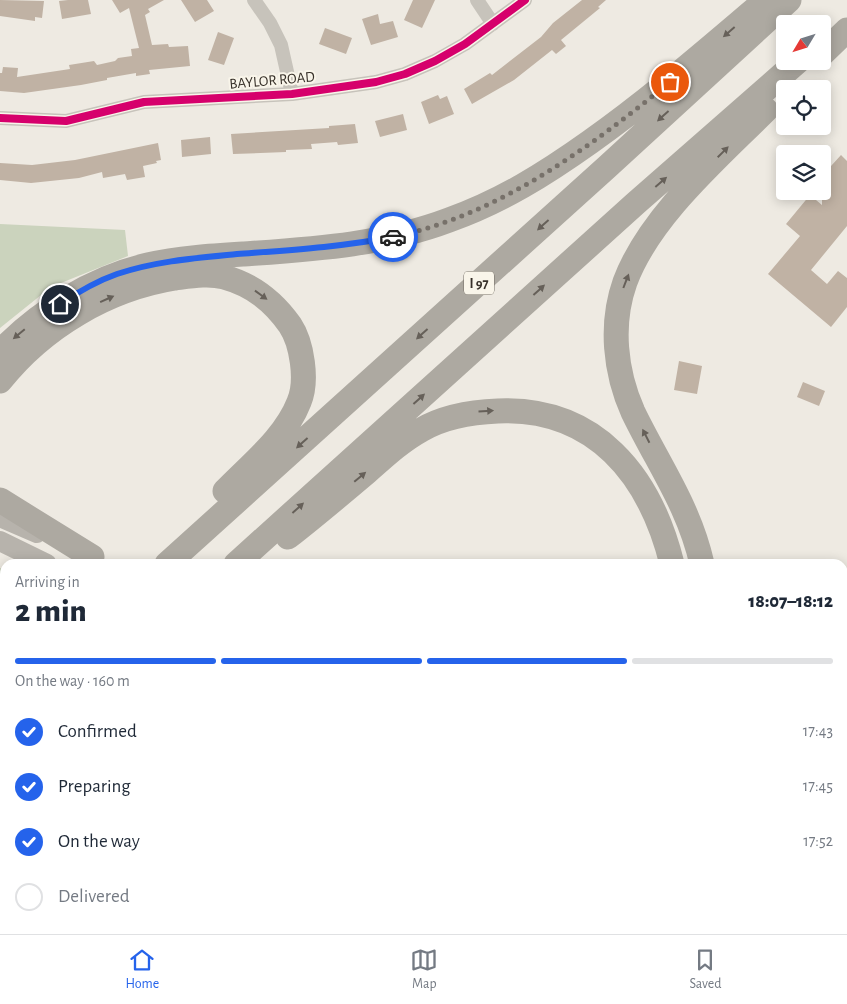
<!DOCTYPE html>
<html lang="en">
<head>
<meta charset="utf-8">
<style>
	:root { --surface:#fff; --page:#f2f2f3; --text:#1f2937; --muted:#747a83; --line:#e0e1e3; --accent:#2563eb }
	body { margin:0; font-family:"Alegreya Sans",sans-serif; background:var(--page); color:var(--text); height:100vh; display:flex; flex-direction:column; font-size:19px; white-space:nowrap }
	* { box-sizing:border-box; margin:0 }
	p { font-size:16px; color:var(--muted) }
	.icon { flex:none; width:28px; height:28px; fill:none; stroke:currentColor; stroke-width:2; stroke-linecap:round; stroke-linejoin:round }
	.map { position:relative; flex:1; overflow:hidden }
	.sheet { position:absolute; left:0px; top:559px; width:848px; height:376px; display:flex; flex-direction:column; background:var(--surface); border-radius:15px 15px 0 0; box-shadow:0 2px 12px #0003 }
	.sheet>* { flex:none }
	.needle { width:32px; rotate:232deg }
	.controls { position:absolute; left:776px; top:15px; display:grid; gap:10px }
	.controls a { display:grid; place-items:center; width:55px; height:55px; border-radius:5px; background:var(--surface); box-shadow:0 2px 12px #0003; font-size:25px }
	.pin { position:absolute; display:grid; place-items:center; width:42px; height:42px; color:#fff; margin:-21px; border:2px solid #fff; border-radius:50%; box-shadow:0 1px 5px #0007 }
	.courier { position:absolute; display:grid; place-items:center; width:50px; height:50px; margin:-25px; border:4px solid #2563eb; border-radius:50%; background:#fff; color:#222; box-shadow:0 1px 6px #0007 }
	.summary em { font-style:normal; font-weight:800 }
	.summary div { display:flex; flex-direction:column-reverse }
	.summary { display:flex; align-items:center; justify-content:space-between; height:85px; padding:0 15px }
	h1 { font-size:32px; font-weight:800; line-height:38px }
	.bar { display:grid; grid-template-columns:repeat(4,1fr); gap:8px 5px; align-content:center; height:60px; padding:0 15px }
	.bar i { height:6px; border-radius:4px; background:var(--line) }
	.bar .current { background:var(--accent) }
	.bar p { grid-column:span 4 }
	ol { padding:0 15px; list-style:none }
	li { display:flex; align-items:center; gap:15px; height:55px }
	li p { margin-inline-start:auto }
	li .icon { padding:5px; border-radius:50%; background:var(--accent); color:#fff; stroke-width:4 }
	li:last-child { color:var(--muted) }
	li i { width:28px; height:28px; border:2px solid var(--line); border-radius:50% }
	.tab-bar { display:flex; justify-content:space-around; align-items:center; height:70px; border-top:1px solid var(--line); background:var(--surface); font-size:14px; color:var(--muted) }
	.tab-bar a { display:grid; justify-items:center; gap:2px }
	.tab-bar .current { color:var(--accent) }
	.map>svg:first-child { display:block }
	.green { fill:#cbd3bd }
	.building { fill:#c0b2a4 }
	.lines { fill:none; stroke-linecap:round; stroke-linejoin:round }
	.service { stroke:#c7c3bb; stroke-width:7 }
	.minor { stroke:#c7c3bb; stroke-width:14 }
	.secondary { stroke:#b7b3ac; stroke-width:20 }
	.motorway { stroke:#ada9a1; stroke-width:25 }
	.cycleway-casing { stroke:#f9f5ea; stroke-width:11 }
	.cycleway { stroke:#d6006c; stroke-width:8 }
	.oneway { fill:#666059 }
	.done { stroke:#77716a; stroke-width:5; stroke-dasharray:0 9 }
	.route { stroke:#2563eb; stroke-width:6 }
	.labels { text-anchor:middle; stroke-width:4; stroke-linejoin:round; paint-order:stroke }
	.shield { fill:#f9f5ea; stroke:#716b63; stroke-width:1 }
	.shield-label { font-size:14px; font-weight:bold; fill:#373029 }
	.street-label { font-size:15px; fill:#373029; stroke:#f9f5ea }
</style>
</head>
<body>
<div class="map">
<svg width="847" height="934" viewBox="0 0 847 934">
	<rect width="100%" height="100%" fill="#eeeae2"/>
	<!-- green -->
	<path class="green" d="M 0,224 L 125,230 L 128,256 L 51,287 L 0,328 Z
		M 0,568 L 5,570 L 5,657 L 0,661 Z"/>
	<!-- building -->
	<path class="building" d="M 0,0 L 44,1 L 42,18 L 35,17 L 35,21 L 0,16 Z
		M 68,0 L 88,0 L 91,14 L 62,19 L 59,1 Z
		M 112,0 L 164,0 L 148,9 L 150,12 L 145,15 L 152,45 L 168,44 L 169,47 L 188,46 L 190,66 L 149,70 L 150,74 L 136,76 L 136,73 L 107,78 L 107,80 L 81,85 L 24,93 L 0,91 L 0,73 L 2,73 L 3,67 L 18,68 L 17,77 L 70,69 L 69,65 L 94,61 L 97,65 L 115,61 L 118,58 L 132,56 L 131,49 L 139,48 L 129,8 L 120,13 Z
		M 181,0 L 207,0 L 214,11 L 195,22 Z
		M 413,0 L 435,0 L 422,28 L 404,20 Z
		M 582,0 L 606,0 L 598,7 L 600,8 L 561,40 L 566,46 L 556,54 L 552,50 L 514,80 L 472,104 L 464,89 L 490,73 L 492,75 L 541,37 L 553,23 Z
		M 378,14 L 380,24 L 393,21 L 398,37 L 371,45 L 362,19 Z
		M 325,28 L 352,38 L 346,54 L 319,44 Z
		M 218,32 L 234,38 L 224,65 L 208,60 Z
		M 438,95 L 440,99 L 447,96 L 454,114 L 429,124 L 421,102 Z
		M 403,114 L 407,130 L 380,137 L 375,121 Z
		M 355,124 L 358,143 L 338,145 L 337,142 L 311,144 L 312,149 L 286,150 L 286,152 L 233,154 L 231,134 L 329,128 L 329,126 Z
		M 210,137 L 211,154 L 182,157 L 181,140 Z
		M 158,143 L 161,160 L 156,161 L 157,163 L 143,166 L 145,177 L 127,180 L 125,174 L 103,178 L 102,172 L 79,178 L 31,183 L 0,180 L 0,163 L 32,165 L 75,160 Z
		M 841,155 L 847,161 L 847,226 L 811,270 L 827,284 L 838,271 L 847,278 L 847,307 L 831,327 L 768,274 L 800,236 L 786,224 L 810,195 L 822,205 L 822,176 Z
		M 679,361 L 702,366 L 697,394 L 674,390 Z
		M 803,382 L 825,391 L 819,406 L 797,397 Z"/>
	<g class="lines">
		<!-- service -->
		<path class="service" d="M 842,919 L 847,921
			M 195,930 L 198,934
			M 292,930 L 296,934
			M 38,934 L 43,930
			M 361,934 L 363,930
			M 379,934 L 381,930
			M 520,934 L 521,930
			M 823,934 L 824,930"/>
		<!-- minor -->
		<path class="minor" d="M 254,0 L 270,23 L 281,45 L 292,94
			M 477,0 L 493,24
			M 0,118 L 66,121 L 144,102 L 292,94 L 376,82 L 405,74 L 435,61 L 465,44 L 525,0
			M 584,934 L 585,930
			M 621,934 L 623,930"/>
		<!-- secondary -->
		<path class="secondary" d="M 0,517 L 37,533
			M 0,541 L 47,564
			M 842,859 L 847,860"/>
		<!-- motorway -->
		<path class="motorway" d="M 822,54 L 847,30
			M 0,352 C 40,311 92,278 148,265 C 179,258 212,256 244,254 C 313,249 383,245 449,220 C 502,201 545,174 590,142 C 651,99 708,49 766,0
			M 0,381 C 43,327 107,289 175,278 C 191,276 209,273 224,277 C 253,285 273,301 290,325 C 302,343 308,381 299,402 C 285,438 251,464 225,491
			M 0,500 L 92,557
			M 288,537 C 315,516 341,494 367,472 C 384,457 401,441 421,430 C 443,417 472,412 498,411 C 595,407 650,475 672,564
			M 167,564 L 607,167 L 789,0
			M 236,564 L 636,203 L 798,61
			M 702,564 C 689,506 658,464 633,412 C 615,372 610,324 625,282 C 649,217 718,158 766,110
			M 0,714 L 5,709
			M 0,778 L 5,773"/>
		<!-- cycleway casing -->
		<g class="cycleway-casing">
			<path id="cycleway" d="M 0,118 L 66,121 L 144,102 L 292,94 L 376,82 L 405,74 L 435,61 L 465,44 L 525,0"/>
		</g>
		<!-- cycleway -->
		<use href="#cycleway" class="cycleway"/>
	</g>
	<!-- one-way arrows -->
	<defs><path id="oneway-solid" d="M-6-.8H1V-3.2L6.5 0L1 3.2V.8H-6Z" transform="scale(1.25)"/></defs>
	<g class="oneway">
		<use href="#oneway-solid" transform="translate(729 32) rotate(139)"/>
		<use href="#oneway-solid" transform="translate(663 116) rotate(138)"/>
		<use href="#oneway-solid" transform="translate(723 152) rotate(-45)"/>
		<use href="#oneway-solid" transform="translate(661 182) rotate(-41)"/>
		<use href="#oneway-solid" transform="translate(543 225) rotate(138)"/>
		<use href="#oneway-solid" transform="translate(626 281) rotate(-69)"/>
		<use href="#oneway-solid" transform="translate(539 290) rotate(-42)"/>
		<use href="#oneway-solid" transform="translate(261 295) rotate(36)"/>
		<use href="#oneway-solid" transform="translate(107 299) rotate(-24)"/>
		<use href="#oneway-solid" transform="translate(19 334) rotate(140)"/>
		<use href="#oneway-solid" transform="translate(422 334) rotate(138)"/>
		<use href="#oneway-solid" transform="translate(419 399) rotate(-42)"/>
		<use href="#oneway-solid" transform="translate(486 411) rotate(-4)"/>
		<use href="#oneway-solid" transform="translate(646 436) rotate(-117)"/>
		<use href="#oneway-solid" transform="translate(302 443) rotate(138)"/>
		<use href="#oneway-solid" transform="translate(360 477) rotate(-40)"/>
		<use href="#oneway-solid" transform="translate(298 508) rotate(-42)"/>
	</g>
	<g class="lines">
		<!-- done -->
		<path class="done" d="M 393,237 C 498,215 588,149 670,82"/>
		<!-- route -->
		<path class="route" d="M 60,304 C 78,292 97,281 117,274 C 156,261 196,258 237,254 C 290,250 341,247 393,237"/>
	</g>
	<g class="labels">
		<!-- shield labels -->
		<rect class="shield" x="464" y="271.5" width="30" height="23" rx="4"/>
		<g class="shield-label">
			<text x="479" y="288">I 97</text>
		</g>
		<!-- street labels -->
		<g class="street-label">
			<text transform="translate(272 80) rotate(-5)" y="5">BAYLOR ROAD</text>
		</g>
	</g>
</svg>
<div class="controls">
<a><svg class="needle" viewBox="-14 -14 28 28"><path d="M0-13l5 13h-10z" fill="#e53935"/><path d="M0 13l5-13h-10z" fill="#747a83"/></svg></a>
<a><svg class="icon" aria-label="locate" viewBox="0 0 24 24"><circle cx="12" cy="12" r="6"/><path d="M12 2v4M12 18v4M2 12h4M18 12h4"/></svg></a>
<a><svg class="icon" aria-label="layers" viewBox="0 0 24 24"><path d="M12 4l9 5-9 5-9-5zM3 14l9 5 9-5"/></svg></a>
</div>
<div class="pin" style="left:670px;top:82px;background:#ea580c"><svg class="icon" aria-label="bag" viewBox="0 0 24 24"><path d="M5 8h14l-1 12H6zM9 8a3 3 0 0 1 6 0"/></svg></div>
<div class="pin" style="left:60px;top:304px;background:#1f2937"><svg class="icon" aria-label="home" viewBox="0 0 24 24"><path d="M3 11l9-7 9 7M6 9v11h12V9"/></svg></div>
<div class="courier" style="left:393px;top:237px"><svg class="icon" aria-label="car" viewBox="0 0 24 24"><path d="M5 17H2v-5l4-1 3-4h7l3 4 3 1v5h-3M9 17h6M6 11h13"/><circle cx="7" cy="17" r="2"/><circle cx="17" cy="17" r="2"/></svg></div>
<section class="sheet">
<div class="summary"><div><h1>2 min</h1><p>Arriving in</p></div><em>18:07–18:12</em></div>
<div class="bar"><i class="current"></i><i class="current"></i><i class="current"></i><i></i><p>On the way · 160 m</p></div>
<ol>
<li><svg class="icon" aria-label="check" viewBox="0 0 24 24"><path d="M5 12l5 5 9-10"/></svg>Confirmed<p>17:43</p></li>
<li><svg class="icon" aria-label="check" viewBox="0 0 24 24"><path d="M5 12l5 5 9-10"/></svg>Preparing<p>17:45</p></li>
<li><svg class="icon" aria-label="check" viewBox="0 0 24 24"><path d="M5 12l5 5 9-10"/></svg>On the way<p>17:52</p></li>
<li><i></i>Delivered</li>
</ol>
</section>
</div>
<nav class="tab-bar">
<a class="current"><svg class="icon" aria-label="home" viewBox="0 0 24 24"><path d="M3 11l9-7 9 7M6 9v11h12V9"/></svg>Home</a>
<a><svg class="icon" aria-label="map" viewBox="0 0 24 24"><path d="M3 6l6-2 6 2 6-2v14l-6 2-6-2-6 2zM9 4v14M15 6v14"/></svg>Map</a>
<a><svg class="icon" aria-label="saved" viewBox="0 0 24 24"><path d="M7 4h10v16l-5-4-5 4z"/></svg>Saved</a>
</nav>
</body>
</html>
